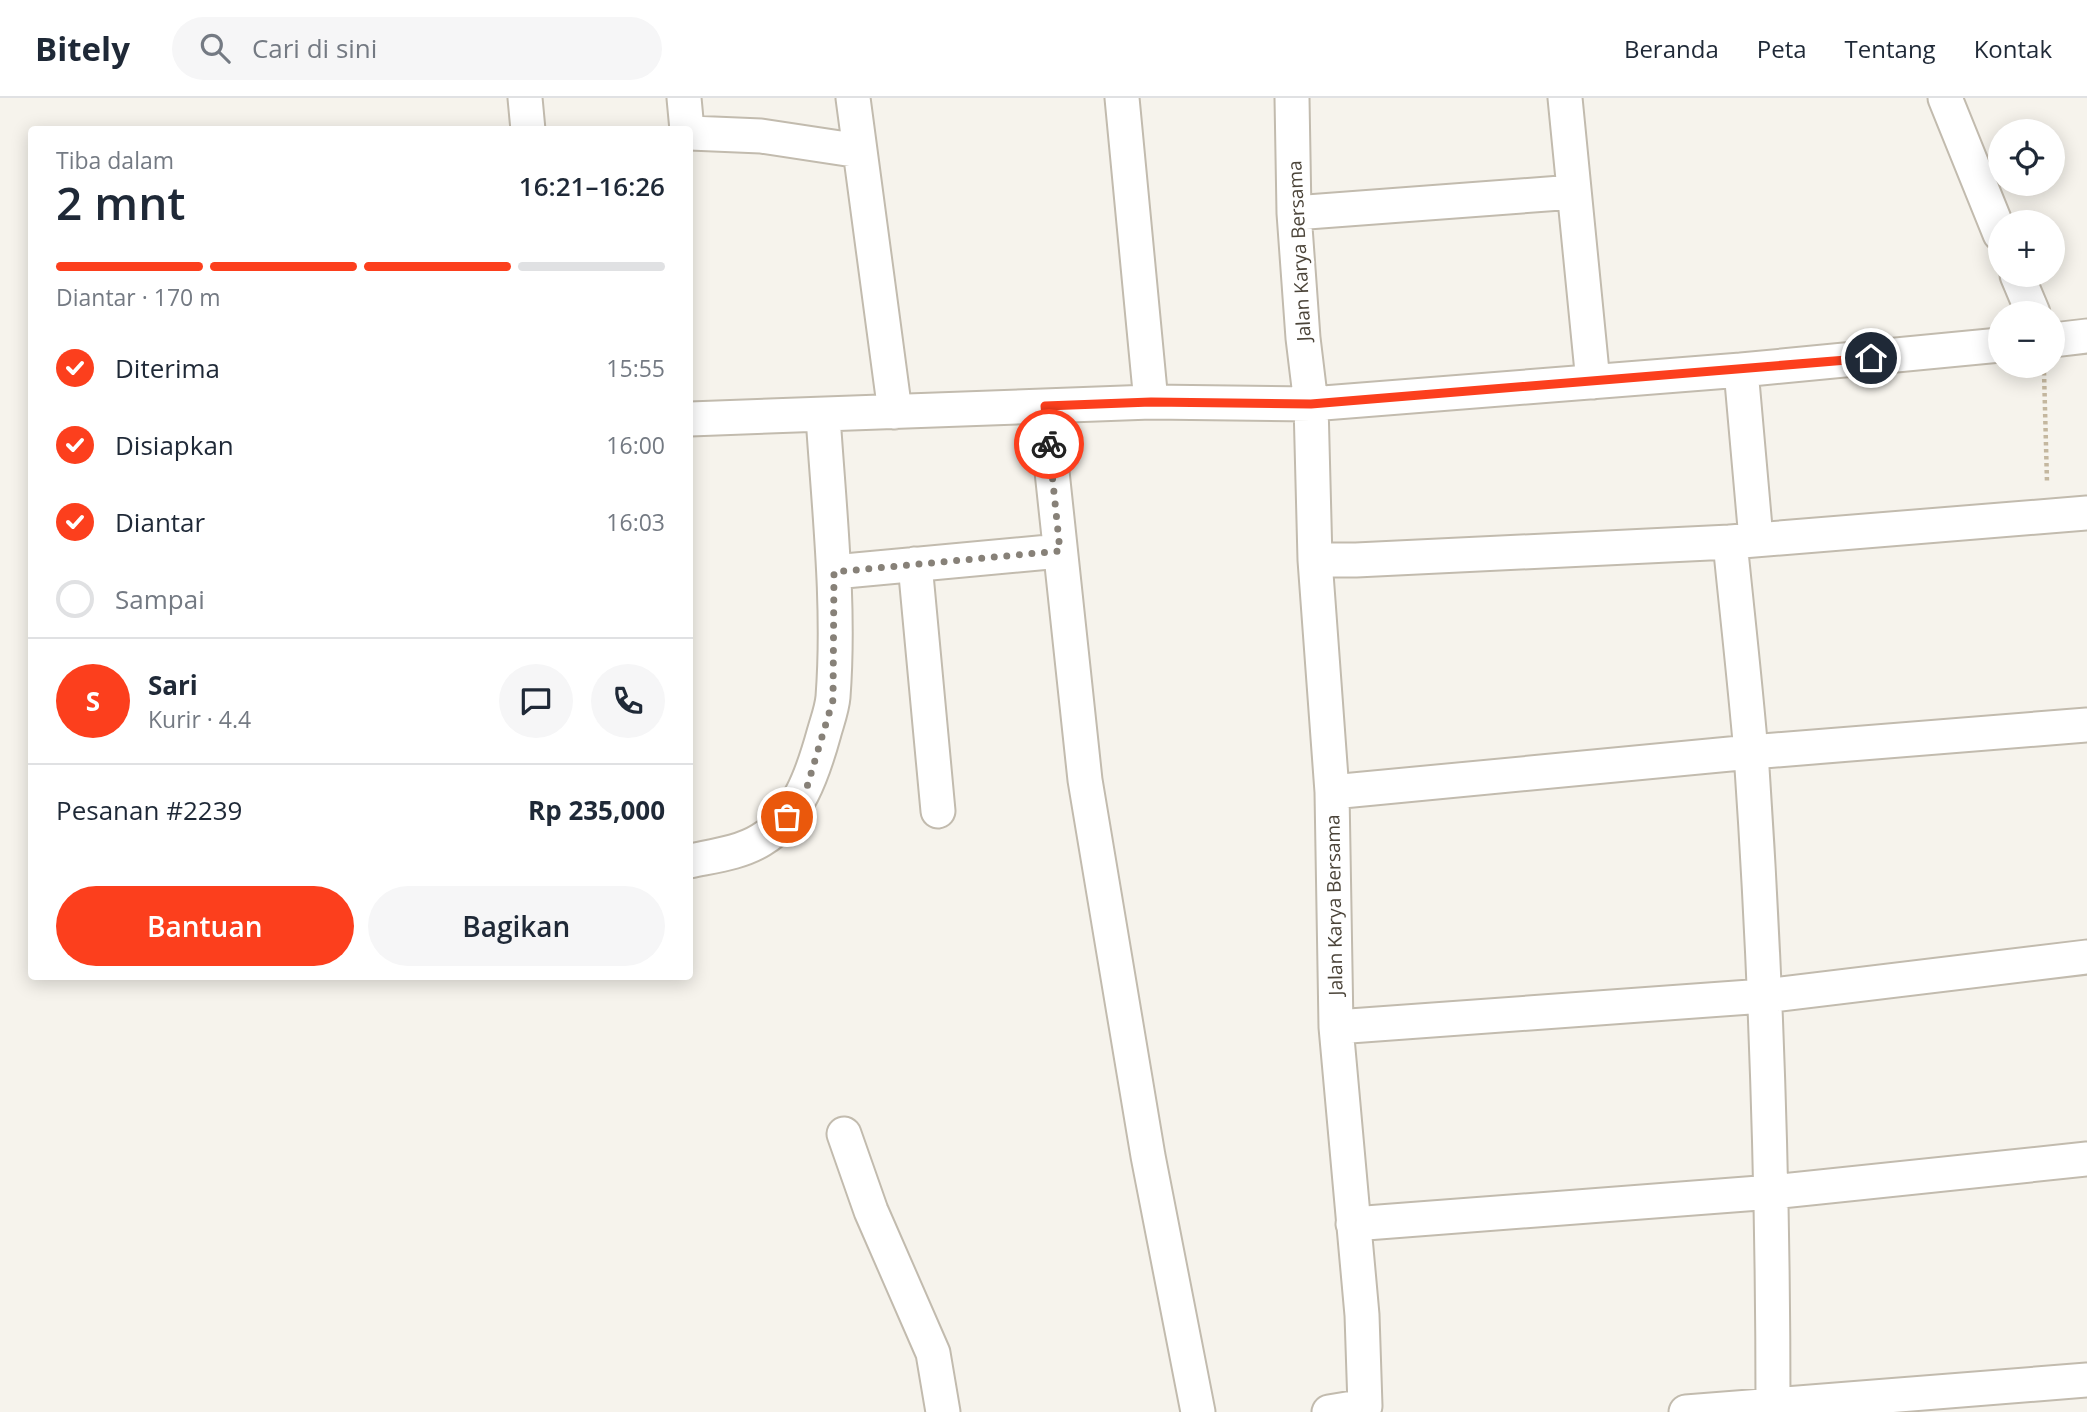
<!DOCTYPE html>
<html lang="id">
<head>
<meta charset="utf-8">
<style>
	:root { --surface:#fff; --page:#f6f6f7; --text:#1f2937; --muted:#747a83; --line:#e0e1e3; --accent:#fc3f1d }
	body { margin:0; font-family:"Open Sans",sans-serif; background:var(--page); color:var(--text); height:100vh; display:flex; flex-direction:column; font-size:26px; white-space:nowrap }
	* { box-sizing:border-box; margin:0 }
	p { font-size:23px; color:var(--muted) }
	.icon { flex:none; width:38px; height:38px; fill:none; stroke:currentColor; stroke-width:2; stroke-linecap:round; stroke-linejoin:round }
	.map { position:relative; flex:1; overflow:hidden }
	.sheet { position:absolute; left:28px; top:28px; width:665px; height:854px; display:flex; flex-direction:column; background:var(--surface); border-radius:7px; box-shadow:0 4px 18px #0003 }
	.sheet>* { flex:none }
	.controls { position:absolute; left:1988px; top:21px; display:grid; gap:14px }
	.controls a { display:grid; place-items:center; width:77px; height:77px; border-radius:50%; background:var(--surface); box-shadow:0 4px 18px #0003; font-size:35px }
	.pin { position:absolute; display:grid; place-items:center; width:60px; height:60px; color:#fff; margin:-30px; border:4px solid #fff; border-radius:50%; box-shadow:0 2px 7px #0007 }
	.courier { position:absolute; display:grid; place-items:center; width:70px; height:70px; margin:-35px; border:5px solid #fc3f1d; border-radius:50%; background:#fff; color:#222; box-shadow:0 2px 9px #0007 }
	.headline em { font-style:normal; font-weight:600 }
	.headline div { display:flex; flex-direction:column-reverse }
	.headline { display:flex; align-items:center; justify-content:space-between; height:119px; padding:0 28px }
	h1 { font-size:46px; font-weight:600; line-height:52px }
	.bar { display:grid; grid-template-columns:repeat(4,1fr); gap:10px 7px; align-content:center; height:84px; padding:0 28px }
	.bar i { height:9px; border-radius:5px; background:var(--line) }
	.bar .current { background:var(--accent) }
	.bar p { grid-column:span 4 }
	.line { display:flex; align-items:center; gap:18px; padding:0 28px; border-top:2px solid var(--line) }
	.line div { flex:1 }
	.round { display:grid; place-items:center; flex:none; width:74px; height:74px; border-radius:37px; background:var(--page) }
	ol { padding:0 28px; list-style:none }
	li { display:flex; align-items:center; gap:21px; height:77px }
	li p { margin-inline-start:auto }
	li .icon { padding:7px; border-radius:50%; background:var(--accent); color:#fff; stroke-width:4 }
	li:last-child { color:var(--muted) }
	li i { width:38px; height:38px; border:4px solid var(--line); border-radius:50% }
	.cta { display:flex; gap:14px; margin-top:auto; padding:14px 28px }
	.cta a { flex:1; height:80px; border-radius:42px; background:var(--accent); color:#fff; font-size:28px; font-weight:600; line-height:80px; text-align:center }
	.cta a+a { background:var(--page); color:var(--text) }
	header { display:flex; align-items:center; gap:42px; box-sizing:border-box; height:98px; padding:0 35px; background:var(--surface); border-bottom:2px solid var(--line) }
	header strong { font-size:33px }
	nav { display:flex; gap:38px; margin-inline-start:auto; font-size:24px }
	.search { width:490px; height:63px; background:var(--page); display:flex; align-items:center; gap:18px; box-sizing:border-box; padding:0 24px; border-radius:38px; color:var(--muted); font-size:26px }
	.map>svg:first-child { display:block }
	.lines { fill:none; stroke-linecap:round; stroke-linejoin:round }
	.minor-casing { stroke:#c2bbae; stroke-width:37 }
	.path { stroke:#c4b79f; stroke-width:4.5; stroke-dasharray:3.5 3.5; stroke-linecap:butt }
	.minor { stroke:#fff; stroke-width:33 }
	.done { stroke:#878178; stroke-width:7; stroke-dasharray:0 12.6 }
	.route { stroke:#fc3f1d; stroke-width:9 }
	.labels { text-anchor:middle; stroke-width:6; stroke-linejoin:round; paint-order:stroke }
	.street-label { font-size:19px; fill:#4b4439; stroke:#fff }
</style>
</head>
<body>
<header>
<strong>Bitely</strong>
<div class="search"><svg class="icon" aria-label="search" viewBox="0 0 24 24"><circle cx="10" cy="10" r="6"/><path d="M15 15l6 6"/></svg>Cari di sini</div>
<nav><a>Beranda</a><a>Peta</a><a>Tentang</a><a>Kontak</a></nav>
</header>
<div class="map">
<svg width="2087" height="1314" viewBox="0 0 2087 1314">
	<rect width="100%" height="100%" fill="#f6f3ec"/>
	<g class="lines">
		<!-- minor casing -->
		<g class="minor-casing">
			<path id="minor" d="M 525,0 L 528,32
				M 684,0 L 687,32
				M 853,0 L 895,314
				M 1122,0 L 1151,304
				M 1292,0 L 1294,115 L 1303,240 L 1311,306 L 1315,462 L 1332,694 L 1336,929 L 1362,1217 L 1365,1308
				M 1565,0 L 1593,284
				M 1945,0 L 2000,136
				M 690,35 L 761,38 L 860,53
				M 1294,115 L 1574,94
				M 2017,177 L 2033,215
				M 2053,242 L 2087,238
				M 1741,272 L 1756,441
				M 1045,308 L 1085,682 L 1148,1058 L 1198,1314
				M 690,321 L 1151,304 L 1311,306 L 1741,272 L 2000,247
				M 1730,444 C 1737,514 1745,584 1751,655 C 1766,872 1773,1089 1773,1306
				M 1315,462 L 1356,462 L 1730,444 L 2087,415
				M 915,466 L 938,713
				M 834,474 L 1060,453
				M 1332,694 L 1751,654 L 2087,627
				M 690,763 C 713,758 740,755 761,742 C 798,720 813,675 824,635 C 827,624 832,611 833,599 C 840,506 829,411 823,318
				M 1336,929 L 1764,898 L 2087,859
				M 844,1036 L 871,1113 L 933,1255 L 943,1314
				M 1353,1126 L 1772,1094 L 2087,1061
				M 1329,1314 L 1365,1308
				M 1686,1314 L 2087,1282"/>
		</g>
		<!-- path -->
		<path class="path" d="M 2044,274 L 2047,384"/>
		<!-- minor -->
		<use href="#minor" class="minor"/>
	</g>
	<g class="lines">
		<!-- done -->
		<path class="done" d="M 787,719 L 807,689 L 833,602 L 834,474 L 1060,453 L 1049,346"/>
		<!-- route -->
		<path class="route" d="M 1049,346 L 1045,308 L 1151,304 L 1311,306 L 1871,260"/>
	</g>
	<g class="labels">
		<!-- street labels -->
		<g class="street-label">
			<text transform="translate(1299 153) rotate(-93)" y="7">Jalan Karya Bersama</text>
			<text transform="translate(1334 807) rotate(-91)" y="7">Jalan Karya Bersama</text>
		</g>
	</g>
</svg>
<div class="controls">
<a><svg class="icon" aria-label="locate" viewBox="0 0 24 24"><circle cx="12" cy="12" r="6"/><path d="M12 2v4M12 18v4M2 12h4M18 12h4"/></svg></a>
<a>+</a>
<a>−</a>
</div>
<div class="pin" style="left:787px;top:719px;background:#ea580c"><svg class="icon" aria-label="bag" viewBox="0 0 24 24"><path d="M5 8h14l-1 12H6zM9 8a3 3 0 0 1 6 0"/></svg></div>
<div class="pin" style="left:1871px;top:260px;background:#1f2937"><svg class="icon" aria-label="home" viewBox="0 0 24 24"><path d="M3 11l9-7 9 7M6 9v11h12V9"/></svg></div>
<div class="courier" style="left:1049px;top:346px"><svg class="icon" aria-label="bike" viewBox="0 0 24 24"><circle cx="6" cy="16" r="4"/><circle cx="18" cy="16" r="4"/><path d="M6 16l4-8h5l3 8M10 8l3 8H6M13 5h3"/></svg></div>
<section class="sheet">
<div class="headline"><div><h1>2 mnt</h1><p>Tiba dalam</p></div><em>16:21–16:26</em></div>
<div class="bar"><i class="current"></i><i class="current"></i><i class="current"></i><i></i><p>Diantar · 170 m</p></div>
<ol>
<li><svg class="icon" aria-label="check" viewBox="0 0 24 24"><path d="M5 12l5 5 9-10"/></svg>Diterima<p>15:55</p></li>
<li><svg class="icon" aria-label="check" viewBox="0 0 24 24"><path d="M5 12l5 5 9-10"/></svg>Disiapkan<p>16:00</p></li>
<li><svg class="icon" aria-label="check" viewBox="0 0 24 24"><path d="M5 12l5 5 9-10"/></svg>Diantar<p>16:03</p></li>
<li><i></i>Sampai</li>
</ol>
<div class="line" style="height:126px"><b class="round" style="background:var(--accent);color:#fff">S</b><div><b>Sari</b><p>Kurir · 4.4</p></div><a class="round"><svg class="icon" aria-label="chat" viewBox="0 0 24 24"><path d="M4 5h16v11H9l-5 4z"/></svg></a><a class="round"><svg class="icon" aria-label="phone" viewBox="0 0 24 24"><path d="M5 4h4l2 5-3 2q2 4 5 5l2-3 5 2v4C11 20 4 13 5 4z"/></svg></a></div>
<div class="line" style="height:91px"><div>Pesanan #2239</div><b>Rp 235,000</b></div>
<div class="cta"><a>Bantuan</a><a>Bagikan</a></div>
</section>
</div>
</body>
</html>
